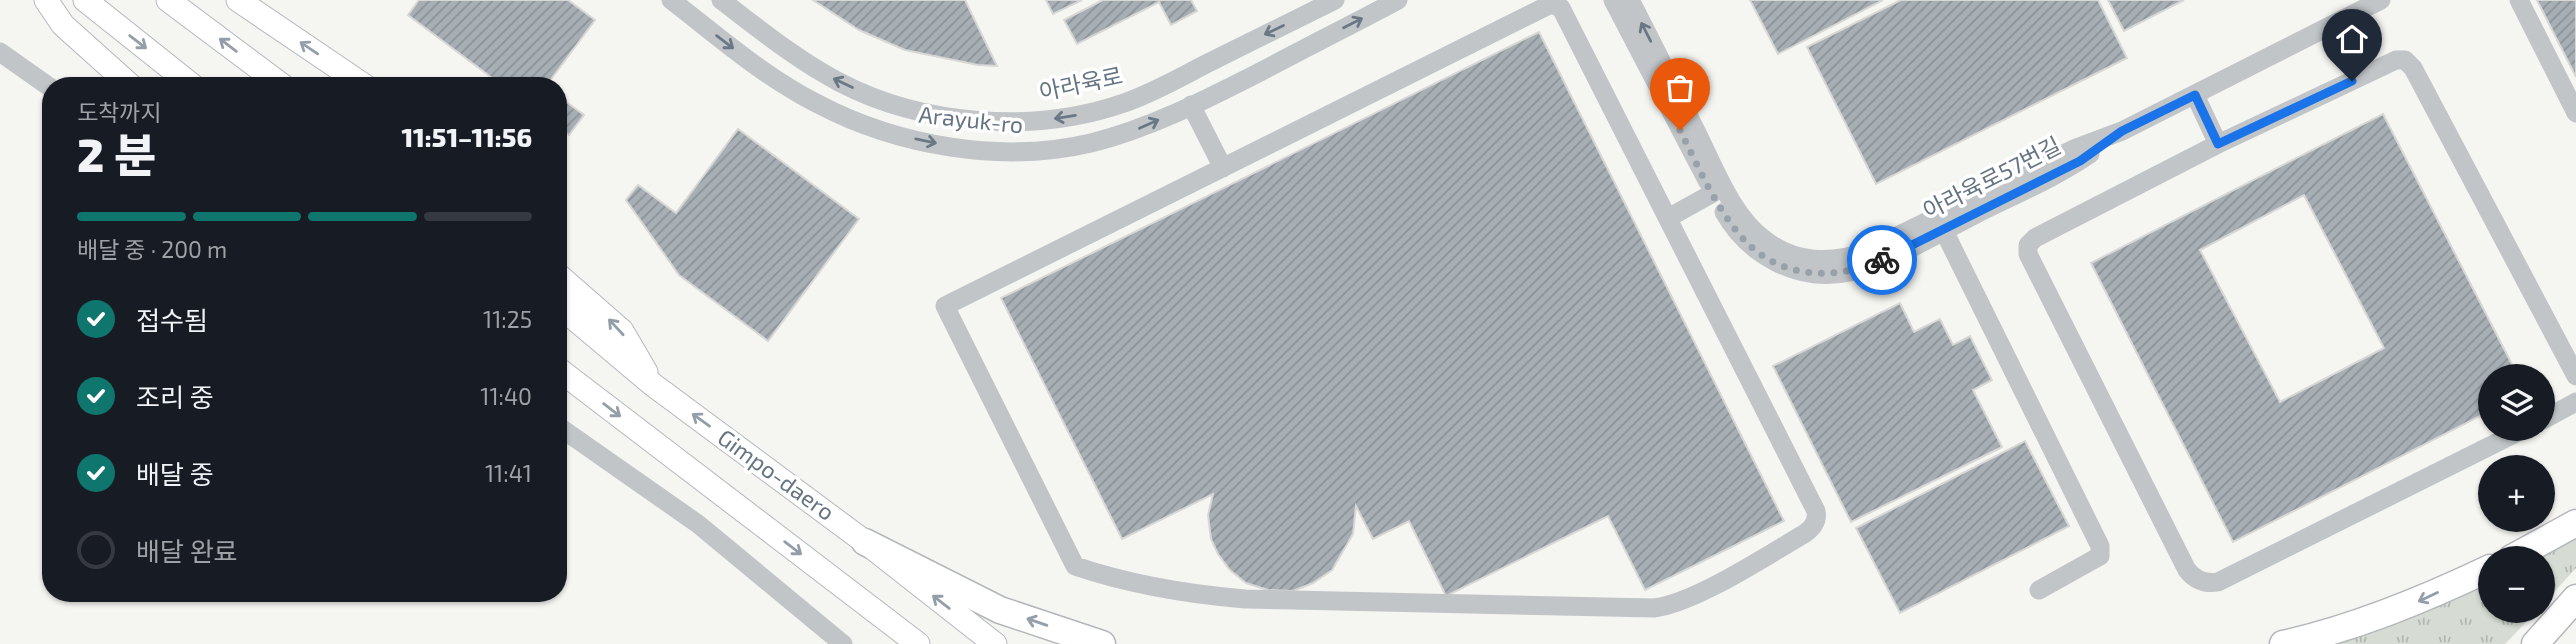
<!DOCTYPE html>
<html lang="ko">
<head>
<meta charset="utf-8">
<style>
	:root { --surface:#171b24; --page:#242831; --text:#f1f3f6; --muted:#9ea1a6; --line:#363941; --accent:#0f766e }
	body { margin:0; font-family:"Exo 2","Noto Sans KR",sans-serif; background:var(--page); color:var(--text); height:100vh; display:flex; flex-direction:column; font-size:26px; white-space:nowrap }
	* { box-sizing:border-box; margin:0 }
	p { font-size:23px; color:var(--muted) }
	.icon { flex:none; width:38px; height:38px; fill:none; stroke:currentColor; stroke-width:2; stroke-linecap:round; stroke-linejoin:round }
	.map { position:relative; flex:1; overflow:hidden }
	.drawer { position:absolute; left:42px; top:77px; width:525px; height:525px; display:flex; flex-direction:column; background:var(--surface); border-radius:28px; box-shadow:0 2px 5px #0004 }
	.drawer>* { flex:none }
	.tools { position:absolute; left:2478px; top:364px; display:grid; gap:14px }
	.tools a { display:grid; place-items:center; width:77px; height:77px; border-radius:50%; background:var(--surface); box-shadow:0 2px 5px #0004; font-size:35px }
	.pin { position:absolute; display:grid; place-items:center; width:60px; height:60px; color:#fff; margin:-72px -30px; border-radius:50% 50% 50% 0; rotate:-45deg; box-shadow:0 0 7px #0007 }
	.pin .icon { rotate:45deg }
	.courier { position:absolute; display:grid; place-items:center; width:70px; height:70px; margin:-35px; border:5px solid #1a73e8; border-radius:50%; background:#fff; color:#222; box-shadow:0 2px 9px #0007 }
	.overview em { font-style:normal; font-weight:800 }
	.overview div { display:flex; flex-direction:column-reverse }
	.overview { display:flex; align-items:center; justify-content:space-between; height:119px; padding:0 35px }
	h1 { font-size:46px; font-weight:800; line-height:52px }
	.bar { display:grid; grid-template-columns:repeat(4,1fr); gap:10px 7px; align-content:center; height:84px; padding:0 35px }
	.bar i { height:9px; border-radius:5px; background:var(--line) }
	.bar .on { background:var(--accent) }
	.bar p { grid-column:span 4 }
	ol { padding:0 35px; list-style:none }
	li { display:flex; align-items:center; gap:21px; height:77px }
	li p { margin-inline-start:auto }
	li .icon { padding:7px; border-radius:50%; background:var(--accent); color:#fff; stroke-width:4 }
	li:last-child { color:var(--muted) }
	li i { width:38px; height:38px; border:4px solid var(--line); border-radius:50% }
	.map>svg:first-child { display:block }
	.grass { fill:url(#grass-tufts) }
	.building { fill:url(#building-hatch); stroke:#d7d7d5; stroke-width:2; fill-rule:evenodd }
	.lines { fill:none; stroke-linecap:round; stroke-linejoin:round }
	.major-casing { stroke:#b4b8bc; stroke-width:25 }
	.highway-casing { stroke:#b4b7ba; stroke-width:29 }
	.minor { stroke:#c1c5c8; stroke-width:19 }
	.major { stroke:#fff; stroke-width:23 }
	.highway { stroke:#fff; stroke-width:26 }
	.oneway { stroke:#6a7886 }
	.oneway2 { stroke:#939ea8 }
	.done { stroke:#97a1a9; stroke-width:7; stroke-dasharray:0 12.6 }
	.route { stroke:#1a73e8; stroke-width:9 }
	.labels { text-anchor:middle; stroke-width:7; stroke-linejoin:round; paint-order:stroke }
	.street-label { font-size:23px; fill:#657482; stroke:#fff }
</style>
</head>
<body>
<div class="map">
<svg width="2576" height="644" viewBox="0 0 2576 644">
	<defs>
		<pattern id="grass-tufts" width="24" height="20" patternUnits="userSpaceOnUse" patternTransform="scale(1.75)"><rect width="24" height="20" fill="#d6dcd3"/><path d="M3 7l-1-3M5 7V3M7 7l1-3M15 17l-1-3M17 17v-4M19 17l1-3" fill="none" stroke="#b1b7b1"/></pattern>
		<pattern id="building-hatch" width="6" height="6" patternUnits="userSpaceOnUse" patternTransform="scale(1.75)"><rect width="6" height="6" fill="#a8afb4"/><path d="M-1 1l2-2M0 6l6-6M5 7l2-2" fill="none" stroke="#8c9398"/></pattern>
	</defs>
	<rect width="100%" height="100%" fill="#f5f5f2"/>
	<!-- grass -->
	<path class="grass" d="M 2576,536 L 2576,568 L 2543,604 L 2543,558 L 2538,558 Z
		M 2490,582 L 2490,611 L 2537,611 L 2505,644 L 2317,644 Z"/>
	<!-- building -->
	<path class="building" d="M 419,0 L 568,0 L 595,20 L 546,86 L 503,86 L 408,15 Z
		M 813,0 L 965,0 L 997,66 L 978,65 L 905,50 L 859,30 Z
		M 1046,0 L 1082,0 L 1053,14 Z
		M 1103,0 L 1191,0 L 1197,11 L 1171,25 L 1159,2 L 1077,44 L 1064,20 Z
		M 1750,0 L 1883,0 L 1778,54 Z
		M 1901,0 L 2098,0 L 2127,58 L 1876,184 L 1807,47 Z
		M 2108,0 L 2184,0 L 2124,31 Z
		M 2537,0 L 2576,0 L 2576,77 Z
		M 1539,32 L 1784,521 L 1645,590 L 1608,516 L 1446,596 L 1409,521 L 1373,539 L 1356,506 L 1353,534 L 1332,570 L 1313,583 L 1293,591 L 1268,590 L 1246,583 L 1230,570 L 1218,554 L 1211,539 L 1208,515 L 1213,494 L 1122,539 L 1001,298 Z
		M 558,96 L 584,115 L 569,135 L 558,127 Z
		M 2383,114 L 2518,376 L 2490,376 L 2490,411 L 2233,542 L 2091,263 ZM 2304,195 L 2384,348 L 2280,402 L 2200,250 Z
		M 738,129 L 859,219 L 768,341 L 679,275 L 626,200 L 638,185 L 676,213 Z
		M 1900,303 L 1914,332 L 1940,319 L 1953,345 L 1970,336 L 1992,380 L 1973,390 L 2002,447 L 1851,522 L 1773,366 Z
		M 2025,441 L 2069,526 L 1900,613 L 1856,528 Z"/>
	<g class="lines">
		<!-- major casing -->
		<g class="major-casing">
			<path id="major" d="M 46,0 L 63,25 L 131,86
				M 85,0 L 193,86
				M 168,0 L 283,86
				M 238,0 L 365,86
				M 558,275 L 622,331 L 646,372
				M 558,305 L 652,384 L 865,542 L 995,644
				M 558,369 L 918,644"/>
		</g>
		<!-- highway casing -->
		<g class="highway-casing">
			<path id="highway" d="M 865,542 L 1000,610 L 1102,644
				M 2512,558 L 2576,523
				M 2283,644 C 2355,628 2423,600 2490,568
				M 2535,644 L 2576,598"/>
		</g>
		<!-- minor -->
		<path class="minor" d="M 671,0 C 718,36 764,77 818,104 C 898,146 1002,164 1091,143 C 1151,128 1207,99 1262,71 C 1307,47 1353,24 1398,0
			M 721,0 C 759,29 797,60 839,82 C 923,126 1035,134 1124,103 C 1153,93 1179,78 1206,64 C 1249,43 1292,21 1335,0
			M 1613,0 L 1708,182
			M 1630,0 C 1653,44 1675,89 1697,133 C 1715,169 1732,216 1765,240 C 1795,263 1831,264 1865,252 L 2074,149 L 2122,131 L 2381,0
			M 2519,0 L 2576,113
			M 1551,4 L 1561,8 L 1816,511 C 1818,521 1813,528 1804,534 C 1766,556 1695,603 1654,608 L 1245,599 C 1186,594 1131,585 1075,566 L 945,306 Z
			M 0,52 L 51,88
			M 2195,95 L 2218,144
			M 1191,105 L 1223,168
			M 1724,212 C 1749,256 1799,283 1850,272 C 1887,264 1941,232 1976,214 C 2014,195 2055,178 2090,154
			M 1668,218 L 1713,193
			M 1944,231 L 2100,546 L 2100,556 L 2039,590
			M 2543,420 L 2576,402
			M 558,426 L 698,524 L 843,644
			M 2524,429 L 2218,582 C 2206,584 2195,580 2187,570 L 2028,254 L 2028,245 L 2035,238 L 2218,144 L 2396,60 L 2405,60 L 2413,68 L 2576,376"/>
		<!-- major -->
		<use href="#major" class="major"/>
		<!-- highway -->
		<use href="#highway" class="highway"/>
	</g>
	<!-- one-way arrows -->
	<defs><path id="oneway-shaft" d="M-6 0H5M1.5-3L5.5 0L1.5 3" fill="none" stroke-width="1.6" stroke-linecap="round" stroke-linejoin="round" transform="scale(1.75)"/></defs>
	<g class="oneway">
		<use href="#oneway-shaft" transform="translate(1353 23) rotate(-27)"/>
		<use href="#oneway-shaft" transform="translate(1274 30) rotate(154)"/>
		<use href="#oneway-shaft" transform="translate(1646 32) rotate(-117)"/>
		<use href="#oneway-shaft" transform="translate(725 42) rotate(37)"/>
		<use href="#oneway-shaft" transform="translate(843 83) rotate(-155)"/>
		<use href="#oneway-shaft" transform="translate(1065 117) rotate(171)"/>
		<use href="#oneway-shaft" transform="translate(1149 124) rotate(-24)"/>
		<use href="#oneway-shaft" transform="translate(926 141) rotate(12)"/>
	</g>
	<g class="oneway2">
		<use href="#oneway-shaft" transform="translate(138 42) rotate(38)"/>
		<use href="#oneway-shaft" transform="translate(228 45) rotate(-143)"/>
		<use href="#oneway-shaft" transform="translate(309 48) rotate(-146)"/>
		<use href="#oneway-shaft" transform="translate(616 327) rotate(-133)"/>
		<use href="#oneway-shaft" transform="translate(612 410) rotate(37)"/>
		<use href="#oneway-shaft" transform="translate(701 420) rotate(-144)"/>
		<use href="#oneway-shaft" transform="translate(793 548) rotate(37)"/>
		<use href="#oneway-shaft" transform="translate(2428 597) rotate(155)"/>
		<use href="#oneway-shaft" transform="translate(941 602) rotate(-142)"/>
		<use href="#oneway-shaft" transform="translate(1037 622) rotate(-161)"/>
	</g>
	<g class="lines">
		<!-- done -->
		<path class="done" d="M 1680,130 C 1697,164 1714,204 1739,234 C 1776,279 1832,282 1882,260"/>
		<!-- route -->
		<path class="route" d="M 1882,260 L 2080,161 L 2122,131 L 2195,95 L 2218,144 L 2352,81"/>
	</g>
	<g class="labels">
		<!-- street labels -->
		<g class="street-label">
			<text transform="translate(1081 84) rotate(-12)" y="8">아라육로</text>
			<text transform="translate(971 120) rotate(6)" y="8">Arayuk-ro</text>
			<text transform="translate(1992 178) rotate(-27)" y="8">아라육로57번길</text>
			<text transform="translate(776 475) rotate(36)" y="8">Gimpo-daero</text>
		</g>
	</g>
</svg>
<div class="tools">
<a><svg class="icon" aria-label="layers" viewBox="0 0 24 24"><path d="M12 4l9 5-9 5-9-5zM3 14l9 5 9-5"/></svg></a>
<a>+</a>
<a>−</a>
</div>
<div class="pin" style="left:1680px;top:130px;background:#ea580c"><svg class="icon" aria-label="bag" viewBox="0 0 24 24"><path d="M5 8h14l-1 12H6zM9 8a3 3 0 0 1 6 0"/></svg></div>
<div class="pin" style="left:2352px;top:81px;background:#1f2937"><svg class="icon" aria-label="home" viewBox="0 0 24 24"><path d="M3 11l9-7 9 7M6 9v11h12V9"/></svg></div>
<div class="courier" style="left:1882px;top:260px"><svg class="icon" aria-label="bike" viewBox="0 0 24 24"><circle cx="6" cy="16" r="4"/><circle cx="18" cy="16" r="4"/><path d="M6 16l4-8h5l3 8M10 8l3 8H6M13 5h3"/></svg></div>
<section class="drawer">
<div class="overview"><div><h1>2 분</h1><p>도착까지</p></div><em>11:51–11:56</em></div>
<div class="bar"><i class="on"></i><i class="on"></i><i class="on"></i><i></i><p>배달 중 · 200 m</p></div>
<ol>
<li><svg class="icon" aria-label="check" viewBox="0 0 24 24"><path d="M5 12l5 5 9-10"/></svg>접수됨<p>11:25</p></li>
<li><svg class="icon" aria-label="check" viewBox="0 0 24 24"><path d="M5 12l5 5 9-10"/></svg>조리 중<p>11:40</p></li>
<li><svg class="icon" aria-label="check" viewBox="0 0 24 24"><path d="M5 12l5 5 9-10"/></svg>배달 중<p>11:41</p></li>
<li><i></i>배달 완료</li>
</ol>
</section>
</div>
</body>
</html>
